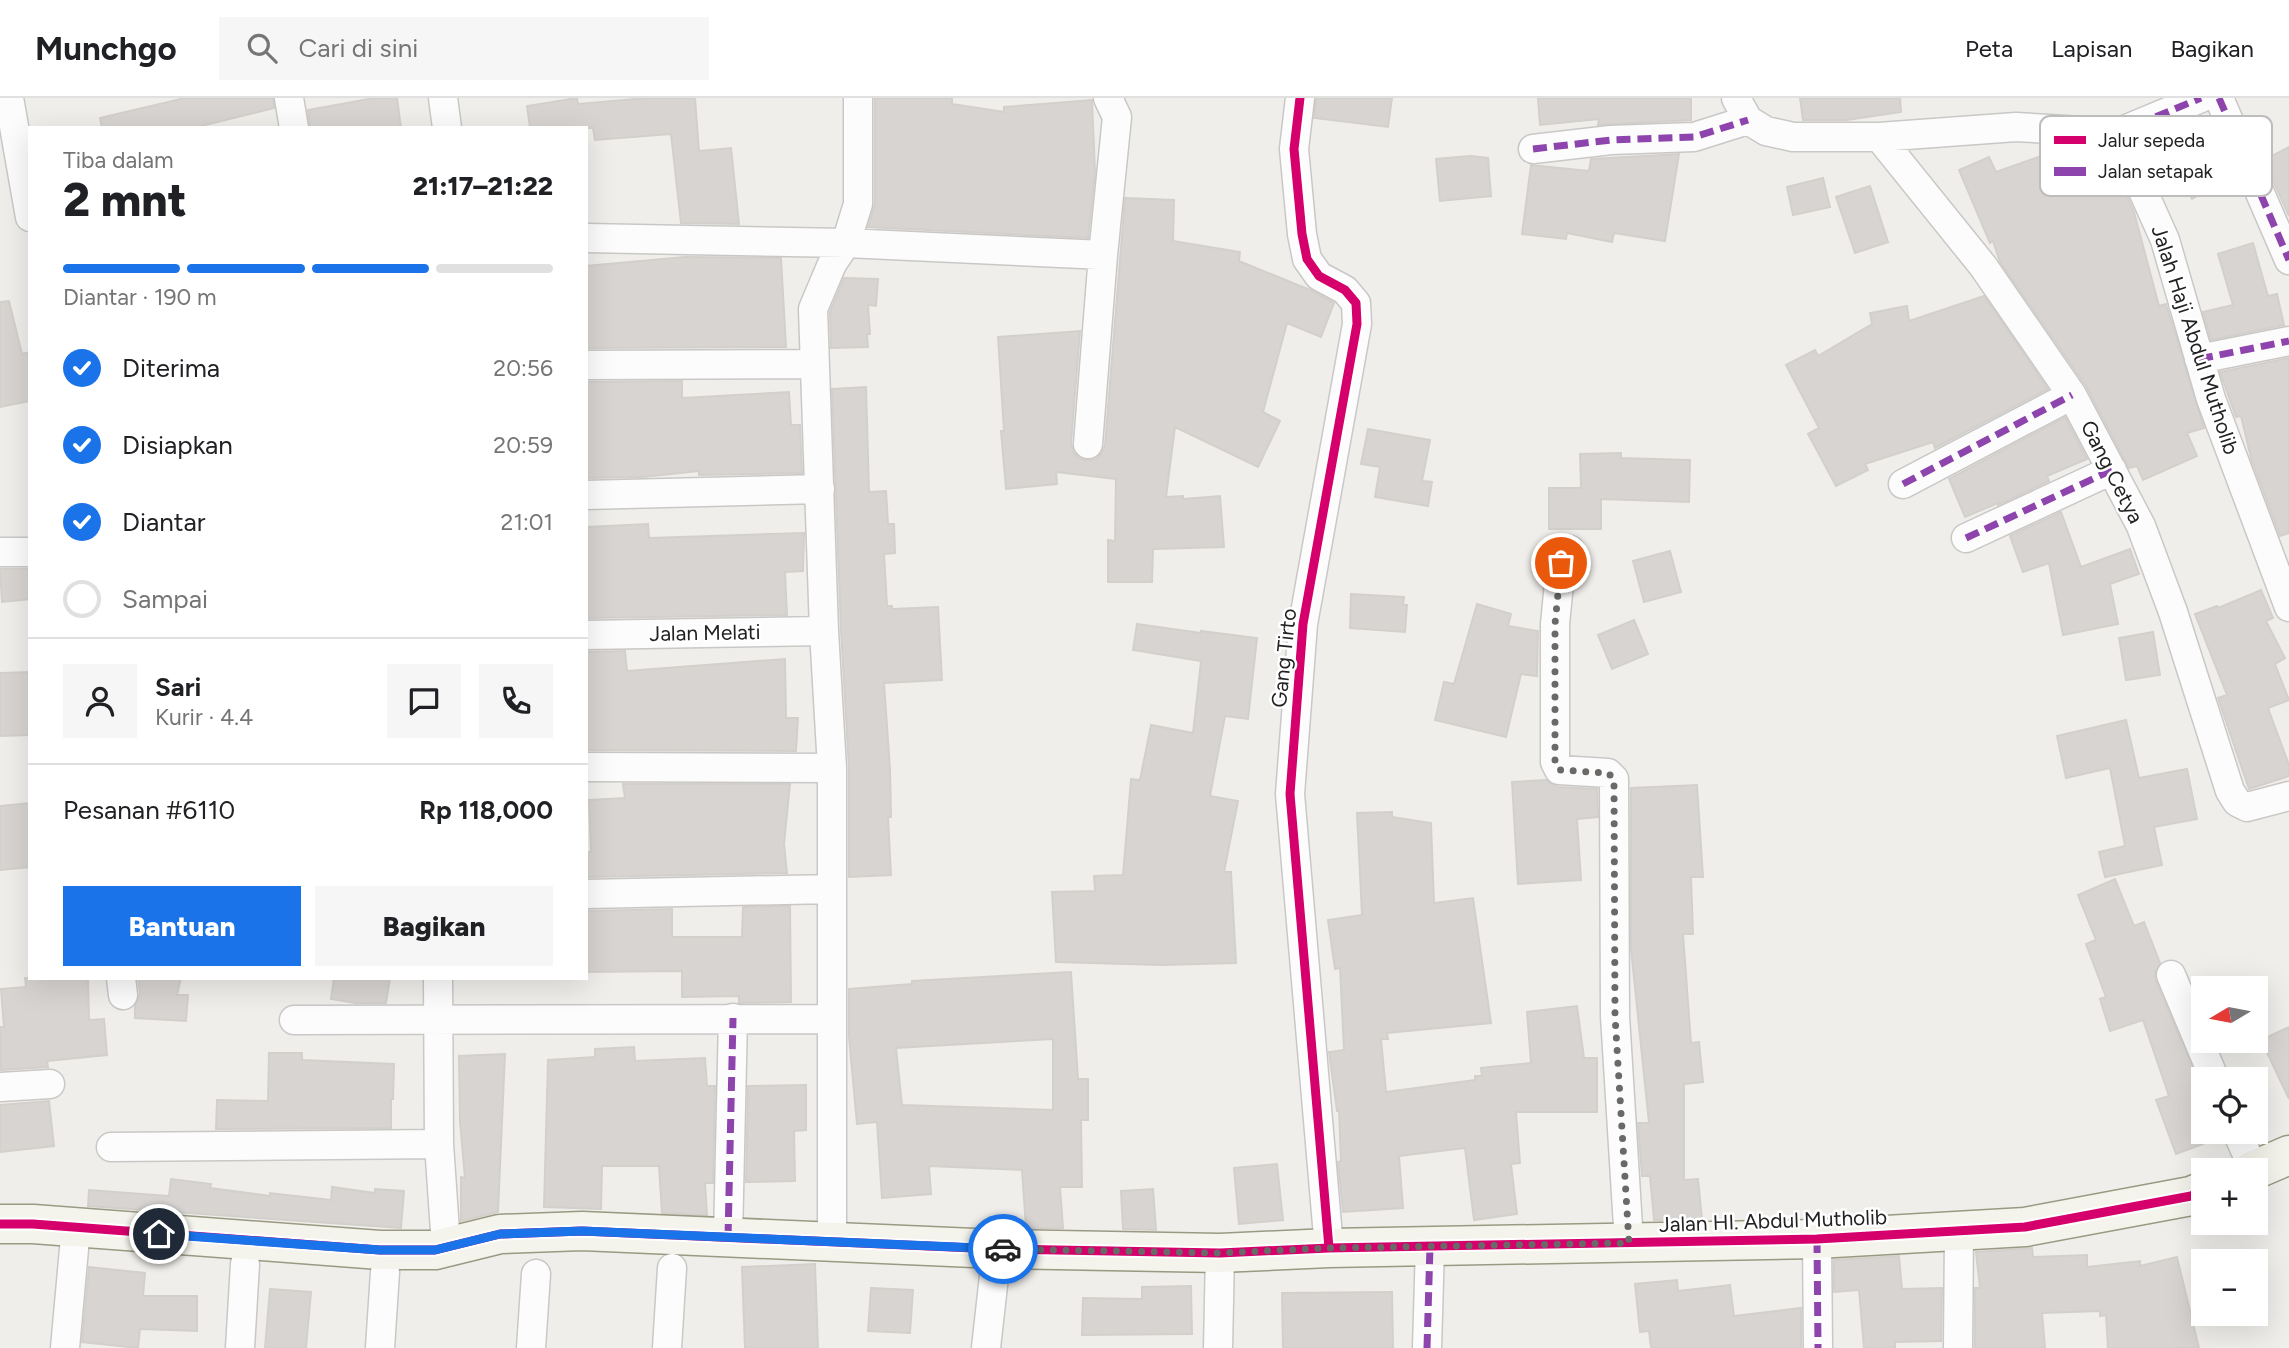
<!DOCTYPE html>
<html lang="id">
<head>
<meta charset="utf-8">
<style>
	:root { --surface:#fff; --page:#f6f6f6; --text:#202124; --muted:#757577; --line:#e0e0e0; --accent:#1a73e8 }
	body { margin:0; font-family:Figtree,sans-serif; background:var(--page); color:var(--text); height:100vh; display:flex; flex-direction:column; font-size:26px; white-space:nowrap }
	* { box-sizing:border-box; margin:0 }
	p { font-size:23px; color:var(--muted) }
	.icon { flex:none; width:38px; height:38px; fill:none; stroke:currentColor; stroke-width:2; stroke-linecap:round; stroke-linejoin:round }
	.map { position:relative; flex:1; overflow:hidden }
	.side { position:absolute; left:28px; top:28px; width:560px; height:854px; display:flex; flex-direction:column; background:var(--surface); border-radius:0px; box-shadow:0 7px 28px #0002 }
	.side>* { flex:none }
	.needle { width:46px; rotate:260deg }
	.buttons { position:absolute; left:2191px; top:878px; display:grid; gap:14px }
	.buttons a { display:grid; place-items:center; width:77px; height:77px; border-radius:0px; background:var(--surface); box-shadow:0 7px 28px #0002; font-size:35px }
	.pin { position:absolute; display:grid; place-items:center; width:60px; height:60px; color:#fff; margin:-30px; border:4px solid #fff; border-radius:50%; box-shadow:0 2px 7px #0007 }
	.courier { position:absolute; display:grid; place-items:center; width:70px; height:70px; margin:-35px; border:5px solid #1a73e8; border-radius:50%; background:#fff; color:#222; box-shadow:0 2px 9px #0007 }
	.summary em { font-style:normal; font-weight:800 }
	.summary div { display:flex; flex-direction:column-reverse }
	.summary { display:flex; align-items:center; justify-content:space-between; height:119px; padding:0 35px }
	h1 { font-size:46px; font-weight:800; line-height:52px }
	.bar { display:grid; grid-template-columns:repeat(4,1fr); gap:10px 7px; align-content:center; height:84px; padding:0 35px }
	.bar i { height:9px; border-radius:5px; background:var(--line) }
	.bar .on { background:var(--accent) }
	.bar p { grid-column:span 4 }
	.line { display:flex; align-items:center; gap:18px; padding:0 35px; border-top:2px solid var(--line) }
	.line div { flex:1 }
	.round { display:grid; place-items:center; flex:none; width:74px; height:74px; border-radius:0px; background:var(--page) }
	ol { padding:0 35px; list-style:none }
	li { display:flex; align-items:center; gap:21px; height:77px }
	li p { margin-inline-start:auto }
	li .icon { padding:7px; border-radius:50%; background:var(--accent); color:#fff; stroke-width:4 }
	li:last-child { color:var(--muted) }
	li i { width:38px; height:38px; border:4px solid var(--line); border-radius:50% }
	.cta { display:flex; gap:14px; margin-top:auto; padding:14px 35px }
	.cta a { flex:1; height:80px; border-radius:0px; background:var(--accent); color:#fff; font-size:28px; font-weight:800; line-height:80px; text-align:center }
	.cta a+a { background:var(--page); color:var(--text) }
	header { display:flex; align-items:center; gap:42px; box-sizing:border-box; height:98px; padding:0 35px; background:var(--surface); border-bottom:2px solid var(--line) }
	header strong { font-size:33px }
	nav { display:flex; gap:38px; margin-inline-start:auto; font-size:24px }
	.search { width:490px; height:63px; background:var(--page); display:flex; align-items:center; gap:18px; box-sizing:border-box; padding:0 24px; border-radius:0px; color:var(--muted); font-size:26px }
	.map>svg:first-child { display:block }
	.building { fill:#d7d4d2; stroke:#d3d0cc; stroke-width:2; fill-rule:evenodd }
	.lines { fill:none; stroke-linecap:round; stroke-linejoin:round }
	.street-casing { stroke:#c9c8c7; stroke-width:31 }
	.secondary-casing { stroke:#999a82; stroke-width:41 }
	.street { stroke:#fdfcfc; stroke-width:28 }
	.secondary { stroke:#f4f4ed; stroke-width:38 }
	.quiet { stroke:#8e44ad; stroke-width:7; stroke-dasharray:14 7; stroke-linecap:butt }
	.cycleway-casing { stroke:#fff; stroke-width:13 }
	.cycleway { stroke:#d6006c; stroke-width:9 }
	.done { stroke:#6a6968; stroke-width:7; stroke-dasharray:0 12.6 }
	.route { stroke:#1a73e8; stroke-width:9 }
	.labels { text-anchor:middle; stroke-width:5; stroke-linejoin:round; paint-order:stroke }
	.street-label { font-size:21px; fill:#222; stroke:#fff }
	.key { fill:#fff; stroke:#bdbdbd; stroke-width:2 }
	.key-label { font-size:19px; fill:#222 }
</style>
</head>
<body>
<header>
<strong>Munchgo</strong>
<div class="search"><svg class="icon" aria-label="search" viewBox="0 0 24 24"><circle cx="10" cy="10" r="6"/><path d="M15 15l6 6"/></svg>Cari di sini</div>
<nav><a>Peta</a><a>Lapisan</a><a>Bagikan</a></nav>
</header>
<div class="map">
<svg width="2289" height="1250" viewBox="0 0 2289 1250">
	<rect width="100%" height="100%" fill="#f0eeeb"/>
	<!-- building -->
	<path class="building" d="M 185,0 L 273,0 L 274,10 L 193,30 L 102,30 L 100,20 Z
		M 374,0 L 397,0 L 401,30 L 310,30 L 308,12 Z
		M 577,0 L 578,6 L 647,0 L 695,0 L 699,53 L 731,50 L 739,126 L 681,125 L 671,36 L 595,42 L 593,30 L 530,30 L 527,8 Z
		M 875,0 L 952,0 L 952,6 L 1004,14 L 1004,9 L 1092,2 L 1095,74 L 1088,140 L 868,129 L 875,106 Z
		M 1316,0 L 1392,0 L 1388,29 L 1314,20 Z
		M 1538,0 L 1691,0 L 1691,22 L 1598,27 L 1599,21 L 1540,27 Z
		M 1800,0 L 1900,0 L 1901,14 L 1847,22 L 1803,22 Z
		M 2198,21 L 2231,79 L 2192,101 L 2183,86 L 2162,95 L 2146,60 L 2164,52 L 2159,44 Z
		M 2289,49 L 2289,118 L 2264,62 Z
		M 1679,56 L 1665,143 L 1614,135 L 1612,144 L 1567,135 L 1566,141 L 1522,136 L 1531,67 L 1589,73 L 1591,61 Z
		M 2102,56 L 2112,77 L 2117,75 L 2134,114 L 2159,208 L 2166,206 L 2204,330 L 2187,335 L 2197,358 L 2143,382 L 2137,368 L 2129,370 L 2086,288 L 2000,164 L 1993,143 L 1990,145 L 1959,72 L 1989,59 L 1996,74 L 2044,57 L 2051,78 Z
		M 1470,58 L 1488,60 L 1491,98 L 1440,103 L 1436,61 Z
		M 1823,80 L 1830,109 L 1793,117 L 1787,89 Z
		M 1870,88 L 1888,144 L 1855,155 L 1836,99 Z
		M 1125,100 L 1174,102 L 1173,143 L 1240,154 L 1239,163 L 1310,192 L 1334,205 L 1321,239 L 1287,225 L 1263,314 L 1280,323 L 1258,369 L 1175,329 L 1166,399 L 1183,398 L 1183,401 L 1220,398 L 1224,449 L 1153,451 L 1152,484 L 1108,484 L 1108,442 L 1115,443 L 1116,381 L 1056,374 L 1057,386 L 1006,391 L 1001,333 L 1004,333 L 998,239 L 1080,233 L 1071,345 L 1073,354 L 1079,360 L 1086,362 L 1096,361 L 1102,355 L 1105,347 Z
		M 2253,145 L 2268,198 L 2277,196 L 2284,227 L 2211,242 L 2203,214 L 2233,207 L 2218,156 Z
		M 685,159 L 781,160 L 786,249 L 586,250 L 586,168 Z
		M 844,180 L 878,181 L 876,208 L 868,207 L 870,236 L 867,236 L 868,249 L 831,250 L 830,214 Z
		M 1984,198 L 2048,291 L 1935,350 L 1933,344 L 1865,366 L 1868,372 L 1836,388 L 1808,336 L 1819,330 L 1786,267 L 1815,252 L 1818,258 L 1872,226 L 1870,215 L 1907,208 L 1909,223 Z
		M 9,203 L 22,256 L 30,254 L 30,303 L 0,309 L 0,204 Z
		M 2289,260 L 2289,435 L 2280,438 L 2251,360 L 2241,318 L 2236,319 L 2220,274 Z
		M 682,283 L 682,300 L 789,294 L 791,327 L 800,327 L 802,375 L 699,377 L 699,373 L 643,379 L 586,380 L 586,284 Z
		M 866,289 L 869,394 L 886,393 L 888,426 L 894,426 L 895,455 L 884,456 L 887,508 L 892,508 L 892,511 L 938,509 L 942,582 L 884,585 L 890,671 L 891,719 L 888,719 L 891,777 L 849,779 L 849,670 L 841,532 L 832,291 Z
		M 2065,319 L 2087,361 L 2047,378 L 2049,383 L 1998,407 L 1998,405 L 1965,419 L 1949,381 Z
		M 1368,331 L 1430,342 L 1422,383 L 1432,384 L 1428,408 L 1375,399 L 1380,369 L 1361,366 Z
		M 1621,355 L 1621,360 L 1690,362 L 1689,404 L 1601,401 L 1601,431 L 1549,431 L 1549,390 L 1581,390 L 1580,356 Z
		M 2061,414 L 2081,469 L 2130,451 L 2139,476 L 2110,486 L 2118,526 L 2063,537 L 2049,465 L 2023,474 L 2010,438 Z
		M 648,426 L 649,440 L 804,435 L 803,473 L 785,474 L 787,517 L 586,520 L 586,429 Z
		M 1670,453 L 1681,494 L 1644,504 L 1633,463 Z
		M 0,471 L 30,471 L 30,501 L 2,504 Z
		M 2261,492 L 2273,520 L 2266,523 L 2285,560 L 2275,566 L 2289,602 L 2268,610 L 2289,667 L 2289,678 L 2249,691 L 2218,600 L 2227,597 L 2195,516 L 2217,508 L 2218,510 Z
		M 1351,496 L 1404,499 L 1403,507 L 1407,507 L 1405,534 L 1350,530 Z
		M 1477,506 L 1511,516 L 1508,528 L 1538,533 L 1537,578 L 1521,576 L 1506,639 L 1435,622 L 1444,584 L 1454,586 Z
		M 1634,522 L 1648,556 L 1612,571 L 1598,537 Z
		M 1137,526 L 1201,535 L 1201,533 L 1257,540 L 1248,621 L 1225,618 L 1210,698 L 1238,703 L 1224,774 L 1231,774 L 1236,865 L 1161,867 L 1056,864 L 1052,794 L 1095,793 L 1094,778 L 1123,777 L 1131,681 L 1140,682 L 1151,627 L 1193,635 L 1201,563 L 1133,552 Z
		M 2153,534 L 2160,577 L 2126,582 L 2119,540 Z
		M 625,553 L 627,573 L 785,561 L 786,620 L 798,620 L 796,653 L 586,652 L 586,554 Z
		M 30,574 L 30,637 L 0,638 L 0,575 Z
		M 2126,622 L 2139,680 L 2187,671 L 2197,721 L 2154,729 L 2162,767 L 2105,779 L 2099,754 L 2125,748 L 2110,670 L 2066,680 L 2057,638 Z
		M 1546,682 L 1558,689 L 1597,691 L 1598,719 L 1577,721 L 1581,782 L 1518,786 L 1512,684 Z
		M 623,686 L 790,686 L 784,746 L 787,775 L 586,779 L 586,754 L 591,754 L 589,702 L 625,700 Z
		M 1697,687 L 1703,779 L 1691,779 L 1693,836 L 1683,836 L 1691,945 L 1699,944 L 1703,984 L 1684,986 L 1684,1082 L 1698,1081 L 1702,1121 L 1654,1122 L 1650,1078 L 1642,1078 L 1638,1025 L 1649,1025 L 1631,851 L 1631,690 Z
		M 30,705 L 30,769 L 0,772 L 0,708 Z
		M 1392,714 L 1392,719 L 1431,725 L 1434,805 L 1473,800 L 1491,925 L 1387,935 L 1388,941 L 1381,941 L 1386,994 L 1475,982 L 1475,978 L 1482,978 L 1481,970 L 1531,965 L 1527,914 L 1577,908 L 1584,960 L 1597,960 L 1597,1014 L 1516,1014 L 1520,1065 L 1511,1066 L 1517,1116 L 1474,1122 L 1465,1050 L 1399,1058 L 1403,1110 L 1343,1114 L 1338,1064 L 1341,1063 L 1339,1013 L 1337,1013 L 1329,954 L 1344,952 L 1340,870 L 1335,871 L 1328,822 L 1362,817 L 1357,715 Z
		M 2115,781 L 2134,828 L 2144,824 L 2160,865 L 2155,874 L 2156,883 L 2203,993 L 2203,1046 L 2176,1056 L 2156,1002 L 2169,998 L 2143,922 L 2110,933 L 2100,901 L 2106,899 L 2086,846 L 2096,842 L 2078,797 Z
		M 790,808 L 791,904 L 739,905 L 739,898 L 682,899 L 682,873 L 586,874 L 586,813 L 672,811 L 672,839 L 742,839 L 743,809 Z
		M 1071,874 L 1078,981 L 1088,981 L 1088,1022 L 1081,1022 L 1082,1089 L 1060,1089 L 1063,1130 L 1026,1130 L 1022,1072 L 929,1068 L 931,1096 L 882,1100 L 877,1024 L 857,1026 L 849,939 L 849,891 L 912,886 L 912,883 ZM 1053,941 L 1053,1012 L 902,1007 L 896,950 Z
		M 25,880 L 88,880 L 89,922 L 104,921 L 107,957 L 47,963 L 48,969 L 1,972 L 0,929 L 4,929 L 1,891 L 26,889 Z
		M 138,880 L 181,880 L 177,897 L 188,897 L 186,923 L 135,920 L 135,907 L 140,896 Z
		M 334,880 L 390,880 L 386,905 L 355,905 L 331,901 Z
		M 2289,929 L 2289,1001 L 2261,942 Z
		M 634,949 L 635,963 L 705,960 L 707,988 L 715,988 L 713,1085 L 705,1085 L 707,1117 L 662,1115 L 659,1068 L 602,1068 L 601,1111 L 544,1109 L 548,962 L 595,959 L 595,951 Z
		M 269,955 L 302,955 L 302,962 L 394,966 L 393,1001 L 391,1001 L 391,1030 L 216,1031 L 217,1002 L 268,1003 Z
		M 505,956 L 498,1114 L 461,1123 L 461,1079 L 465,1080 L 460,1024 L 459,958 Z
		M 806,987 L 806,1032 L 794,1033 L 795,1083 L 746,1084 L 748,988 Z
		M 49,1003 L 54,1048 L 0,1054 L 0,1007 Z
		M 1277,1066 L 1283,1122 L 1239,1126 L 1234,1070 Z
		M 171,1081 L 211,1086 L 210,1090 L 270,1098 L 270,1095 L 331,1102 L 332,1089 L 375,1095 L 375,1091 L 404,1093 L 401,1130 L 88,1108 L 89,1092 L 169,1098 Z
		M 1153,1091 L 1156,1132 L 1123,1131 L 1121,1093 Z
		M 2032,1150 L 2033,1159 L 2087,1157 L 2087,1169 L 2140,1163 L 2140,1168 L 2177,1159 L 2199,1250 L 2108,1250 L 2106,1217 L 2100,1218 L 2100,1213 L 2042,1215 L 2045,1250 L 1975,1250 L 1975,1190 L 1980,1190 L 1976,1154 Z
		M 1899,1158 L 1902,1191 L 1942,1190 L 1941,1243 L 1895,1244 L 1895,1250 L 1864,1250 L 1859,1192 L 1834,1194 L 1834,1162 Z
		M 815,1166 L 818,1250 L 745,1250 L 742,1169 Z
		M 89,1169 L 145,1175 L 143,1198 L 197,1198 L 197,1233 L 140,1231 L 138,1250 L 82,1244 Z
		M 1677,1182 L 1678,1193 L 1730,1187 L 1734,1218 L 1801,1210 L 1801,1250 L 1651,1250 L 1649,1233 L 1640,1234 L 1635,1186 Z
		M 1191,1188 L 1192,1236 L 1082,1237 L 1083,1200 L 1142,1201 L 1142,1189 Z
		M 871,1190 L 913,1192 L 910,1235 L 868,1233 Z
		M 270,1191 L 311,1194 L 306,1250 L 265,1250 Z
		M 1392,1194 L 1393,1250 L 1283,1250 L 1282,1195 Z"/>
	<g class="lines">
		<!-- street casing -->
		<g class="street-casing">
			<path id="street" d="M 9,0 L 30,119
				M 289,0 L 294,30
				M 443,0 L 447,30
				M 1300,0 L 1294,51 L 1302,136 L 1307,161 L 1319,178 L 1345,192 L 1356,205 L 1357,226 L 1303,526 L 1290,696 L 1329,1150
				M 1736,0 L 1748,22 L 1766,33 L 1793,39 L 1879,39 L 2016,29 L 2117,35 L 2165,142 L 2211,301 L 2289,509
				M 2219,0 L 2289,162
				M 2117,35 L 2201,0
				M 1879,39 L 1983,168 L 2072,297 L 2141,428 L 2173,514 L 2230,693 L 2237,704 L 2247,709 L 2289,698
				M 1533,51 L 1611,42 L 1694,39 L 1748,22
				M 586,140 L 846,145 L 1103,157
				M 2199,261 L 2289,243
				M 586,267 L 814,266
				M 1088,346 L 1103,157 L 1117,19 L 1108,0
				M 1903,386 L 2072,297
				M 586,397 L 820,391
				M 1966,440 L 2112,372
				M 1570,452 L 1561,465 L 1555,526 L 1555,664 L 1559,672 L 1608,675 L 1614,681 L 1615,918 L 1629,1145
				M 0,454 L 30,454
				M 586,537 L 824,533
				M 586,669 L 832,670
				M 586,796 L 831,791
				M 2171,877 L 2215,982
				M 121,880 L 123,897
				M 438,880 L 439,1046 L 446,1148
				M 294,922 L 832,921
				M 0,989 L 50,986
				M 2237,1034 L 2254,1072
				M 111,1049 L 439,1046
				M 728,1140 L 733,920
				M 1817,1141 L 1818,1250
				M 832,1143 L 832,670 L 824,533 L 813,211 L 832,166 L 846,145 L 858,106 L 858,0
				M 65,1250 L 76,1129
				M 240,1250 L 245,1166
				M 380,1250 L 385,1174
				M 531,1250 L 536,1176
				M 667,1250 L 672,1170
				M 986,1250 L 997,1151
				M 1218,1250 L 1220,1155
				M 1427,1250 L 1430,1148
				M 1958,1250 L 1959,1133"/>
		</g>
		<!-- secondary casing -->
		<g class="secondary-casing">
			<path id="secondary" d="M 2252,1073 L 2289,1057
				M 0,1126 L 33,1126 L 380,1152 L 435,1152 L 500,1136 L 582,1133 L 997,1151 L 1220,1155 L 1329,1150 L 1817,1141 L 2025,1129 L 2191,1098 L 2203,1093"/>
		</g>
		<!-- street -->
		<use href="#street" class="street"/>
		<!-- secondary -->
		<use href="#secondary" class="secondary"/>
		<!-- quiet -->
		<path class="quiet" d="M 2219,0 L 2289,162
			M 2117,35 L 2201,0
			M 1533,51 L 1611,42 L 1694,39 L 1748,22
			M 2199,261 L 2289,243
			M 1903,386 L 2072,297
			M 1966,440 L 2112,372
			M 728,1140 L 733,920
			M 1817,1141 L 1818,1250
			M 1427,1250 L 1430,1148"/>
		<!-- cycleway casing -->
		<g class="cycleway-casing">
			<path id="cycleway" d="M 1300,0 L 1294,51 L 1302,136 L 1307,161 L 1319,178 L 1345,192 L 1356,205 L 1357,226 L 1303,526 L 1290,696 L 1329,1150
				M 0,1126 L 33,1126 L 380,1152 L 435,1152 L 500,1136 L 582,1133 L 997,1151 L 1220,1155 L 1329,1150 L 1817,1141 L 2025,1129 L 2191,1098 L 2203,1093"/>
		</g>
		<!-- cycleway -->
		<use href="#cycleway" class="cycleway"/>
	</g>
	<g class="lines">
		<!-- done -->
		<path class="done" d="M 1003,1151 L 1220,1155 L 1329,1150 L 1629,1145 L 1615,918 L 1614,681 L 1608,675 L 1559,672 L 1555,664 L 1555,526 L 1561,465"/>
		<!-- route -->
		<path class="route" d="M 159,1136 L 380,1152 L 435,1152 L 500,1136 L 582,1133 L 1003,1151"/>
	</g>
	<g class="labels">
		<!-- street labels -->
		<g class="street-label">
			<text transform="translate(2195 242) rotate(72)" y="7">Jalah Haji Abdul Mutholib</text>
			<text transform="translate(2112 374) rotate(63)" y="7">Gang Cetya</text>
			<text transform="translate(705 535) rotate(-1)" y="7">Jalan Melati</text>
			<text transform="translate(1284 560) rotate(-84)" y="7">Gang Tirto</text>
			<text transform="translate(1773 1123) rotate(-2)" y="7">Jalan HI. Abdul Mutholib</text>
		</g>
	</g>
	<!-- legend -->
	<rect x="2040" y="18" width="232" height="80" rx="10" class="key"/>
	<rect x="2054" y="38" width="32" height="8" fill="#d6006c"/>
	<rect x="2054" y="69" width="32" height="9" fill="#8e44ad"/>
	<g class="key-label">
		<text x="2098" y="49">Jalur sepeda</text>
		<text x="2098" y="80">Jalan setapak</text>
	</g>
</svg>
<div class="buttons">
<a><svg class="needle" viewBox="-14 -14 28 28"><path d="M0-13l5 13h-10z" fill="#e53935"/><path d="M0 13l5-13h-10z" fill="#757577"/></svg></a>
<a><svg class="icon" aria-label="locate" viewBox="0 0 24 24"><circle cx="12" cy="12" r="6"/><path d="M12 2v4M12 18v4M2 12h4M18 12h4"/></svg></a>
<a>+</a>
<a>−</a>
</div>
<div class="pin" style="left:1561px;top:465px;background:#ea580c"><svg class="icon" aria-label="bag" viewBox="0 0 24 24"><path d="M5 8h14l-1 12H6zM9 8a3 3 0 0 1 6 0"/></svg></div>
<div class="pin" style="left:159px;top:1136px;background:#1f2937"><svg class="icon" aria-label="home" viewBox="0 0 24 24"><path d="M3 11l9-7 9 7M6 9v11h12V9"/></svg></div>
<div class="courier" style="left:1003px;top:1151px"><svg class="icon" aria-label="car" viewBox="0 0 24 24"><path d="M5 17H2v-5l4-1 3-4h7l3 4 3 1v5h-3M9 17h6M6 11h13"/><circle cx="7" cy="17" r="2"/><circle cx="17" cy="17" r="2"/></svg></div>
<section class="side">
<div class="summary"><div><h1>2 mnt</h1><p>Tiba dalam</p></div><em>21:17–21:22</em></div>
<div class="bar"><i class="on"></i><i class="on"></i><i class="on"></i><i></i><p>Diantar · 190 m</p></div>
<ol>
<li><svg class="icon" aria-label="check" viewBox="0 0 24 24"><path d="M5 12l5 5 9-10"/></svg>Diterima<p>20:56</p></li>
<li><svg class="icon" aria-label="check" viewBox="0 0 24 24"><path d="M5 12l5 5 9-10"/></svg>Disiapkan<p>20:59</p></li>
<li><svg class="icon" aria-label="check" viewBox="0 0 24 24"><path d="M5 12l5 5 9-10"/></svg>Diantar<p>21:01</p></li>
<li><i></i>Sampai</li>
</ol>
<div class="line" style="height:126px"><a class="round"><svg class="icon" aria-label="person" viewBox="0 0 24 24"><circle cx="12" cy="8" r="4"/><path d="M4 21q1-7 8-7t8 7"/></svg></a><div><b>Sari</b><p>Kurir · 4.4</p></div><a class="round"><svg class="icon" aria-label="chat" viewBox="0 0 24 24"><path d="M4 5h16v11H9l-5 4z"/></svg></a><a class="round"><svg class="icon" aria-label="phone" viewBox="0 0 24 24"><path d="M5 4h4l2 5-3 2q2 4 5 5l2-3 5 2v4C11 20 4 13 5 4z"/></svg></a></div>
<div class="line" style="height:91px"><div>Pesanan #6110</div><b>Rp 118,000</b></div>
<div class="cta"><a>Bantuan</a><a>Bagikan</a></div>
</section>
</div>
</body>
</html>
